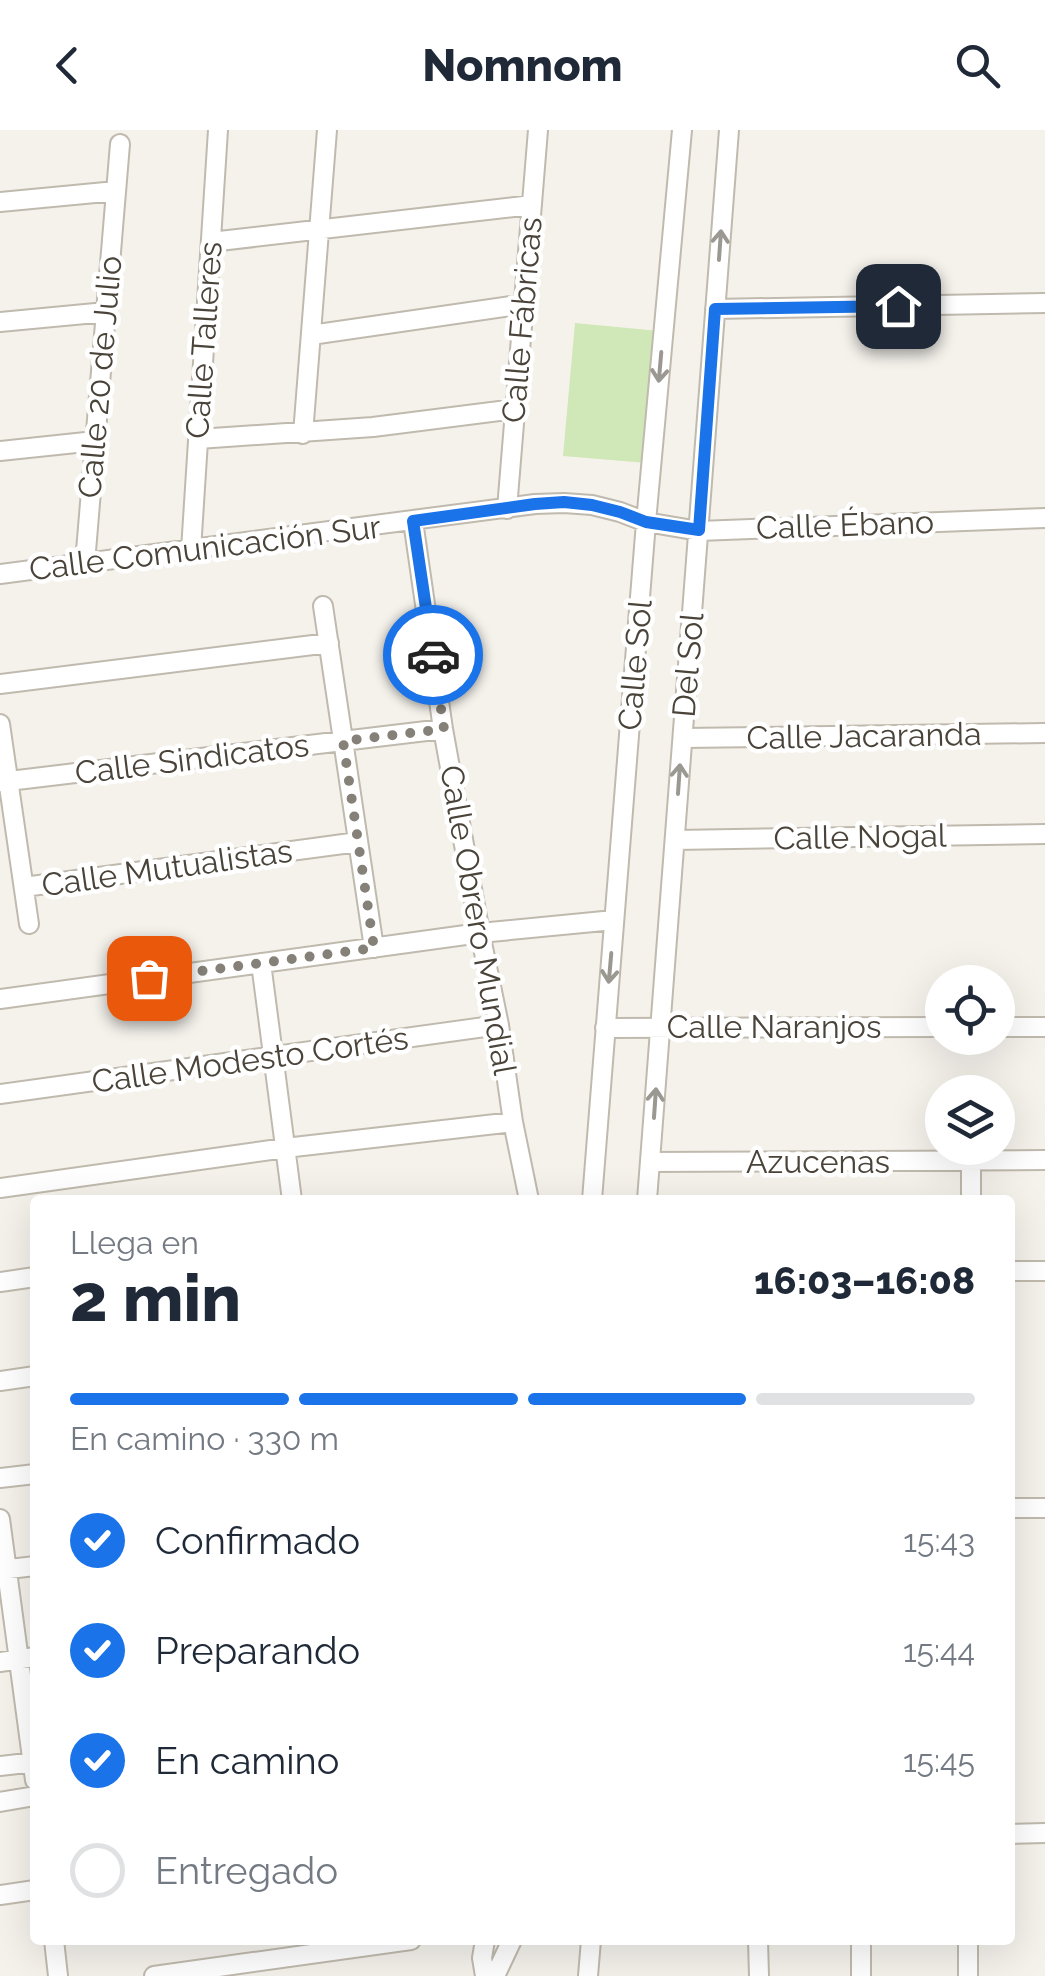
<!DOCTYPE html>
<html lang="es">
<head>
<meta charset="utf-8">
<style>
	:root { --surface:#fff; --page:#f6f6f7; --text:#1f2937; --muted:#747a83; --line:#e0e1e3; --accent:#1a73e8 }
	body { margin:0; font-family:Raleway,sans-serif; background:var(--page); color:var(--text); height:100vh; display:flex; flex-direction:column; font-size:38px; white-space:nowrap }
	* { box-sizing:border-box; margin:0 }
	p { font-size:32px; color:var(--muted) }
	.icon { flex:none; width:55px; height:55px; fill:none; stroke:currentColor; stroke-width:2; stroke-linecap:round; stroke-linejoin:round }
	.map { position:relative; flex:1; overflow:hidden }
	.drawer { position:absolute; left:30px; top:1065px; width:985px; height:750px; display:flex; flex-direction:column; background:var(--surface); border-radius:10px; box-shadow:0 10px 40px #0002 }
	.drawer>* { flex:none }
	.controls { position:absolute; left:925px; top:835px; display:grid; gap:20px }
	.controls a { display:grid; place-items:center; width:90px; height:90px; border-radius:50%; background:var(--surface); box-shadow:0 10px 40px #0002; font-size:50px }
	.pin { position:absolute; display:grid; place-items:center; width:85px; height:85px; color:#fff; margin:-42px; border-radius:20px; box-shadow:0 5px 15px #0006 }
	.courier { position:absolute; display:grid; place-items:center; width:100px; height:100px; margin:-50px; border:8px solid #1a73e8; border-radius:50%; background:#fff; color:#222; box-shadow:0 2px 12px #0007 }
	.overview em { font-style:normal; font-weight:800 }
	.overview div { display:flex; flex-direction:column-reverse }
	.overview { display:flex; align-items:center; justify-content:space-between; height:170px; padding:0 40px }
	h1 { font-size:65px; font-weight:800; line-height:75px }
	.bar { display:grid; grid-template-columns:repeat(4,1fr); gap:15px 10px; align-content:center; height:120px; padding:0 40px }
	.bar i { height:12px; border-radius:8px; background:var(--line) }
	.bar .current { background:var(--accent) }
	.bar p { grid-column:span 4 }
	ol { padding:0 40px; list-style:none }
	li { display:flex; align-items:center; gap:30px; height:110px }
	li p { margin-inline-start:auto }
	li .icon { padding:10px; border-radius:50%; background:var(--accent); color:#fff; stroke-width:4 }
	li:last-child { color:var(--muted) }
	li i { width:55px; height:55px; border:5px solid var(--line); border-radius:50% }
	header { display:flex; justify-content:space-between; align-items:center; height:130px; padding:0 40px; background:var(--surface); font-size:45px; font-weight:800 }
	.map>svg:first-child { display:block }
	.green { fill:#d0e7b7 }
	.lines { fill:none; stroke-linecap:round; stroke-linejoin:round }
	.minor-casing { stroke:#c0baae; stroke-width:22 }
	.minor { stroke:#fff; stroke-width:18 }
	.oneway { stroke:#9b9892 }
	.done { stroke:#858078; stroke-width:10; stroke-dasharray:0 18 }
	.route { stroke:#1a73e8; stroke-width:12 }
	.labels { text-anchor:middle; stroke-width:9; stroke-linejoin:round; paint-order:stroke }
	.street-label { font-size:32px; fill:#494339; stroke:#fff }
</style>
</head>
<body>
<header><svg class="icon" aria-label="back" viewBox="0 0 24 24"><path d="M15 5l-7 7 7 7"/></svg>Nomnom<svg class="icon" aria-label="search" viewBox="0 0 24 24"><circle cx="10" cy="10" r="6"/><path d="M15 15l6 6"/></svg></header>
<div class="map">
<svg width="1045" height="1846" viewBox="0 0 1045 1846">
	<rect width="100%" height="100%" fill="#f5f2ec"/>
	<!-- green -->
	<path class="green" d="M 575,193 L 659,201 L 647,333 L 563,326 Z"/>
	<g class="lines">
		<!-- minor casing -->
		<g class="minor-casing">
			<path id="minor" d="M 0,72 L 116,61
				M 211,112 L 532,75
				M 715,179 L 1045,173
				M 0,192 L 106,182
				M 311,205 L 524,174
				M 303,304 L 327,0
				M 198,309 L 373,297 L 515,279
				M 0,321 L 95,311
				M 507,379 L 538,0
				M 413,391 L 443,599 L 480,803 L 499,895 L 513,992 L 529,1070
				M 191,420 L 218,0
				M 85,433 L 120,14
				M 0,444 L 535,374 L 564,373 L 592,375 L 620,382 L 646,392 L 699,401 L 1045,388
				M 323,476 L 374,818
				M 0,554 L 329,513
				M 0,594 L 29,794
				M 683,608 L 1045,603
				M 0,652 L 443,599
				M 675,710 L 1045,704
				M 24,757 L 358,712
				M 261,833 L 292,1070
				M 0,869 L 480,803 L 614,790
				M 998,897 L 1045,897
				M 605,898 L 942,897
				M 0,964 L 499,895
				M 650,1032 L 1045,1030
				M 0,1058 L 285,1018 L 513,992
				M 592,1070 L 646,392 L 682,0
				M 647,1070 L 729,0
				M 971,1070 L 971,1031
				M 1010,1141 L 1045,1141
				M 0,1152 L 35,1147
				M 0,1251 L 35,1246
				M 0,1348 L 35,1344
				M 1010,1378 L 1045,1378
				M 0,1389 L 35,1650
				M 0,1440 L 35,1436
				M 0,1532 L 35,1527
				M 0,1636 L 35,1632
				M 0,1672 L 35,1666
				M 1010,1704 L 1045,1703
				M 0,1765 L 35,1760
				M 54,1810 L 58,1846
				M 758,1810 L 759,1846
				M 154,1846 L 411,1810
				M 485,1846 L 482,1828 L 485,1810
				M 495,1846 L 512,1810
				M 588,1846 L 591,1810
				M 861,1846 L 861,1810
				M 968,1846 L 968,1810"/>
		</g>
		<!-- minor -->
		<use href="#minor" class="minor"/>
	</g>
	<!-- one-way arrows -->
	<defs><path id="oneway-shaft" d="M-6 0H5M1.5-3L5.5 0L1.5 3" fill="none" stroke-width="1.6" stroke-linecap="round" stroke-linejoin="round" transform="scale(2.5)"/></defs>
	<g class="oneway">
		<use href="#oneway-shaft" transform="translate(720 115) rotate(-86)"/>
		<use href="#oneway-shaft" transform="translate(660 237) rotate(95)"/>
		<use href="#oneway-shaft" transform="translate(679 649) rotate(-86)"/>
		<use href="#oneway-shaft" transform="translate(610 838) rotate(95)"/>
		<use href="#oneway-shaft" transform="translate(655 973) rotate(-86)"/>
	</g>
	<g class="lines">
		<!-- done -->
		<path class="done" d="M 149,848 L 374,818 L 343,611 L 444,599 L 433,525"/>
		<!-- route -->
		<path class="route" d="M 433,525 L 413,391 L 535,374 L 564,372 L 592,375 L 620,382 L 646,392 L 699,400 L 715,179 L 898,176"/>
	</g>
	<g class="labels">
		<!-- street labels -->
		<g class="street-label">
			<text transform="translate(522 190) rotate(-85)" y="11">Calle Fábricas</text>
			<text transform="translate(204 210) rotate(-86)" y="11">Calle Talleres</text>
			<text transform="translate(100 247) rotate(-85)" y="11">Calle 20 de Julio</text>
			<text transform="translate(845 395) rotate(-2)" y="11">Calle Ébano</text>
			<text transform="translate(205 418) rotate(-7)" y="11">Calle Comunicación Sur</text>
			<text transform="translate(635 535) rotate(-85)" y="11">Calle Sol</text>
			<text transform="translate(688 535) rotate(-85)" y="11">Del Sol</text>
			<text transform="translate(864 606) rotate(-1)" y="11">Calle Jacaranda</text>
			<text transform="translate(192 629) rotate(-7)" y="11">Calle Sindicatos</text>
			<text transform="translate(860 707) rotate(-1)" y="11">Calle Nogal</text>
			<text transform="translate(167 738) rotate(-8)" y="11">Calle Mutualistas</text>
			<text transform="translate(478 790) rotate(80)" y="11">Calle Obrero Mundial</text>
			<text x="774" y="908">Calle Naranjos</text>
			<text transform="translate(250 930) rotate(-8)" y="11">Calle Modesto Cortés</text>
			<text x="818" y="1043">Azucenas</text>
		</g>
	</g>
</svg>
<div class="controls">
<a><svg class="icon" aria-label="locate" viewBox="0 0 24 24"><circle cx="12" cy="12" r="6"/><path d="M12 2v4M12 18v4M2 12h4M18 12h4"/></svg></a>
<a><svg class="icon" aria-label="layers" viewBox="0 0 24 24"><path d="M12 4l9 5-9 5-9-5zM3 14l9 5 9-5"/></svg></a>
</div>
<div class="pin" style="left:149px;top:848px;background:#ea580c"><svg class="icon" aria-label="bag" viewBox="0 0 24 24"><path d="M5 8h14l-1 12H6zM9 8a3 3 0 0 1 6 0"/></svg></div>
<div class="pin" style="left:898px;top:176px;background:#1f2937"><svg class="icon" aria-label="home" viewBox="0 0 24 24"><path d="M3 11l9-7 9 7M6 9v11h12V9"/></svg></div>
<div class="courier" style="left:433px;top:525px"><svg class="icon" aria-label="car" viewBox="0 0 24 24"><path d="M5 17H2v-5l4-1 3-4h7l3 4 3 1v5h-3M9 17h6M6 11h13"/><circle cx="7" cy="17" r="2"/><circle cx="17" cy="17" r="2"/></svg></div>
<section class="drawer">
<div class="overview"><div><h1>2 min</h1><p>Llega en</p></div><em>16:03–16:08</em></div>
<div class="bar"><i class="current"></i><i class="current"></i><i class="current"></i><i></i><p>En camino · 330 m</p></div>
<ol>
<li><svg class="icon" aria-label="check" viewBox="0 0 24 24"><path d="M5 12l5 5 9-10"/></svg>Confirmado<p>15:43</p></li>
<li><svg class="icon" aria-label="check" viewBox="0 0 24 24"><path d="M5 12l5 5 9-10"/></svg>Preparando<p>15:44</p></li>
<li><svg class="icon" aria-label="check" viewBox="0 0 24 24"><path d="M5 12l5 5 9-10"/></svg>En camino<p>15:45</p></li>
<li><i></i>Entregado</li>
</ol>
</section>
</div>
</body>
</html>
